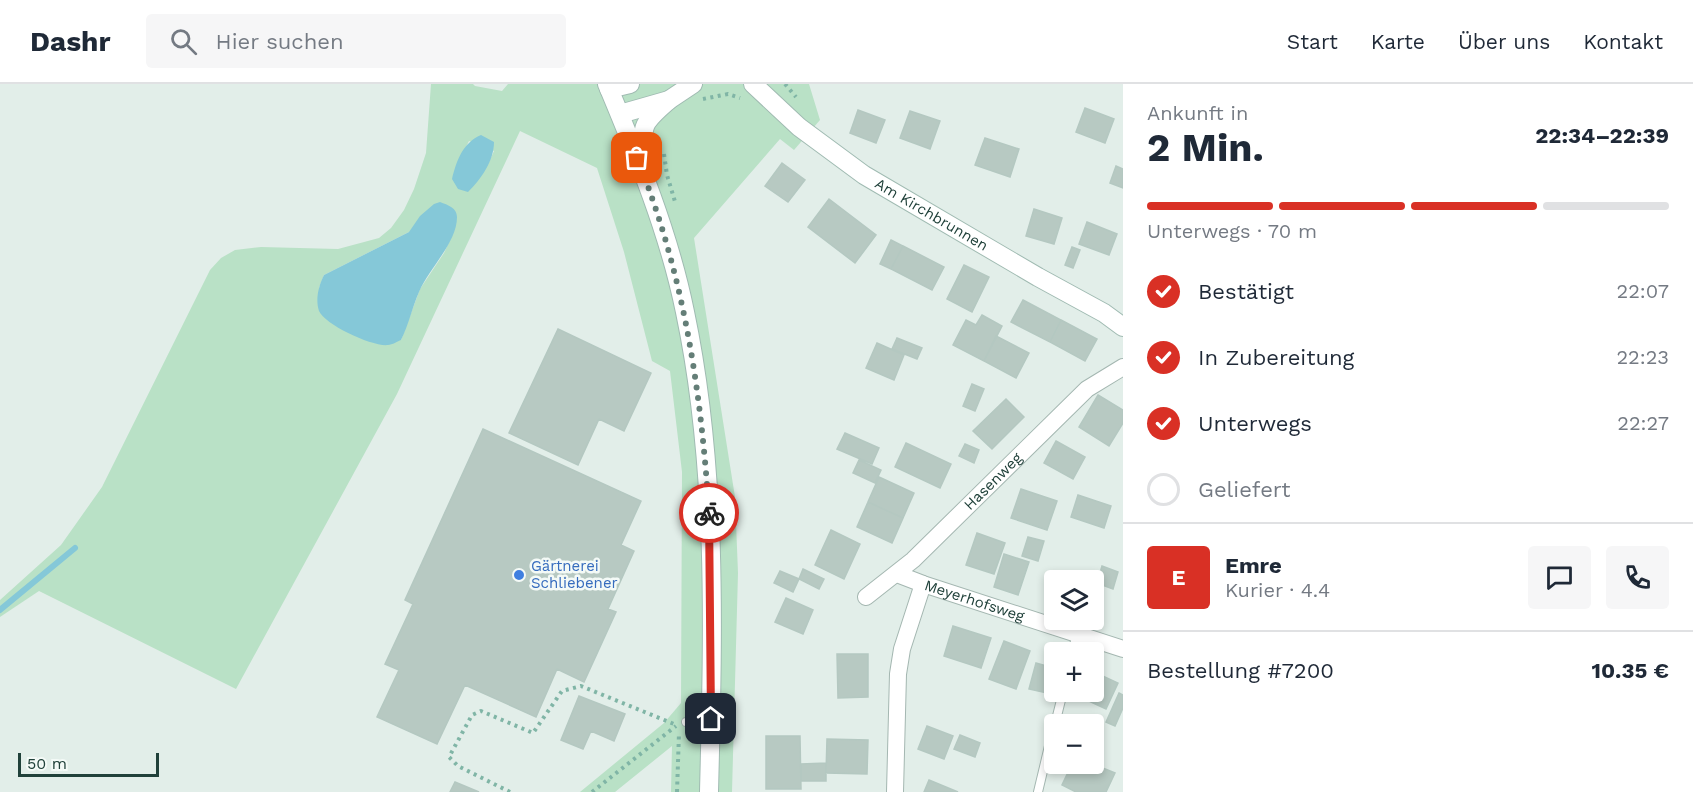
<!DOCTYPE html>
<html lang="de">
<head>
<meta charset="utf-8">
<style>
	:root { --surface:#fff; --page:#f6f6f7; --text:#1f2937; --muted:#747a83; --line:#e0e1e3; --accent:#d93025 }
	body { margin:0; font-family:"Work Sans",sans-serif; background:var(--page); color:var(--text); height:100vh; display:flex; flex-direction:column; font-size:22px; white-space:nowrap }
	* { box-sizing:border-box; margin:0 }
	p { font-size:20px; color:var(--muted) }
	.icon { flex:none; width:33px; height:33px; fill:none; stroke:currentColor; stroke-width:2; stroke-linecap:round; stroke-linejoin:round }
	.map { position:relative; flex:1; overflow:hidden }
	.sheet { display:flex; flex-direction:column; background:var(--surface); width:570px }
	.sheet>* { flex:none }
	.buttons { position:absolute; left:1044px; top:486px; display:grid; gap:12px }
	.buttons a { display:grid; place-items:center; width:60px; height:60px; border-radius:6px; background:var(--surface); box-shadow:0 3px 9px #0003; font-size:30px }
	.scale { position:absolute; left:18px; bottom:15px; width:141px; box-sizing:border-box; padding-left:6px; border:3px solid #20413a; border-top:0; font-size:16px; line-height:21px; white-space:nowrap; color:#20413a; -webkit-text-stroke:4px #f4faf7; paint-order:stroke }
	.pin { position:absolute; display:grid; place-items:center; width:51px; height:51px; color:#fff; margin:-26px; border-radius:12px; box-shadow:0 3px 9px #0006 }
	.courier { position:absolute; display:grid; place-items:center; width:60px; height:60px; margin:-30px; border:4px solid #d93025; border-radius:50%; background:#fff; color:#222; box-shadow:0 2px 8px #0007 }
	.summary em { font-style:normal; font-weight:700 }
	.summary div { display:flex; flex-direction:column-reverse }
	.summary { display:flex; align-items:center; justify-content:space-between; height:102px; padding:0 24px }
	h1 { font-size:39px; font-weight:700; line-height:45px }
	.bar { display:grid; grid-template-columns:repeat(4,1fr); gap:9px 6px; align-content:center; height:72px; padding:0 24px }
	.bar i { height:8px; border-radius:4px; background:var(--line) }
	.bar .on { background:var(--accent) }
	.bar p { grid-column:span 4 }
	.line { display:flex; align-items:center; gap:15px; padding:0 24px; border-top:2px solid var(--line) }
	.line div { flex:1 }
	.round { display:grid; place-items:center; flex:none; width:63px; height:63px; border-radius:6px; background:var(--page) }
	ol { padding:0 24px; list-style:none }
	li { display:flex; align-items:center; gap:18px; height:66px }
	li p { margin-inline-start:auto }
	li .icon { padding:6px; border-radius:50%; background:var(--accent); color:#fff; stroke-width:4 }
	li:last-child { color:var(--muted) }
	li i { width:33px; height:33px; border:3px solid var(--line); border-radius:50% }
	header { display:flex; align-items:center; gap:36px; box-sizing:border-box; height:84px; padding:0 30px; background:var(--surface); border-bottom:2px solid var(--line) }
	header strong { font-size:28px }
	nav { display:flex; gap:33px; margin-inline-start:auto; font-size:21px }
	.search { width:420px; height:54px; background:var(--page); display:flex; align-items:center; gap:15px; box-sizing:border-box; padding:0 21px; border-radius:6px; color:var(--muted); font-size:22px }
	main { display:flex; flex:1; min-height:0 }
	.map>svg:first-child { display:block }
	.green { fill:#b9e1c6; fill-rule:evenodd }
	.water { fill:#85c8d8 }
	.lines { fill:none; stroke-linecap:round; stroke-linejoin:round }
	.stream { stroke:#85c8d8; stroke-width:6 }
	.building { fill:#b7c9c2; stroke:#b4c8c1; stroke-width:1.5 }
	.service-casing { stroke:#a4b7b1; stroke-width:10 }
	.minor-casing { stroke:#a4b7b1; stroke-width:18 }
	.secondary-casing { stroke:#a0bbb2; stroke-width:20 }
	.path { stroke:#80b5a6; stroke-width:4; stroke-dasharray:3 4.5; stroke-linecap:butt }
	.service { stroke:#fff; stroke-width:8 }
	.minor { stroke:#fff; stroke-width:16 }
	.secondary { stroke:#fff; stroke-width:18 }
	.done { stroke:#647e77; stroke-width:6; stroke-dasharray:0 10.8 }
	.route { stroke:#d93025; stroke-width:8 }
	.shop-dot { fill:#3f7fe0; stroke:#f4faf7; stroke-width:2 }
	.labels { text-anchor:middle; stroke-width:5; stroke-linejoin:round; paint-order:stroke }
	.street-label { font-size:15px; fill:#20413a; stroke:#f4faf7 }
	.shop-label { font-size:15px; fill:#366cbe; stroke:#f4faf7; text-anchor:start }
</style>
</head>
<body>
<header>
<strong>Dashr</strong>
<div class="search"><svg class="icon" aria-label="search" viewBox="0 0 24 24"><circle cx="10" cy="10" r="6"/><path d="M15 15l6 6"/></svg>Hier suchen</div>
<nav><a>Start</a><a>Karte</a><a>Über uns</a><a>Kontakt</a></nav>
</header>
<main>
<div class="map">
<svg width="1123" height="708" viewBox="0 0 1123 708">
	<rect width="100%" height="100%" fill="#e2eee9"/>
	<!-- green -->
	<path class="green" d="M 431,0 L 473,0 L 475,2 L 502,7 L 508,0 L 809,0 L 820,36 L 794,66 L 780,55 L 694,154 L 735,413 L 738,489 L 732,708 L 671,708 L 672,662 L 615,708 L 580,708 L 664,639 L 681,619 L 682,388 L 670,287 L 652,277 L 624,168 L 597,84 L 520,47 L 397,310 L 236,605 L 39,507 L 0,533 L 0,516 L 61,461 L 102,403 L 210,186 L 221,174 L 235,166 L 261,163 L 338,165 L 379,154 L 391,144 L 404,126 L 414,105 L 426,69 ZM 469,57 L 494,67 L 488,80 L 455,85 ZM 409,148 L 451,154 L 444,169 L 420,205 L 401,256 L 319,204 L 324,191 Z"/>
	<!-- water -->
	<path class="water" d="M 481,51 L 494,58 C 494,77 481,95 468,108 L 458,105 L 452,95 C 457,75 463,59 481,51 Z
		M 440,118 C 448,121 457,124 457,133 C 457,159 429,184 419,208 C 412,224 409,240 401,256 C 398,257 392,261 388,261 C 373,263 325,241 319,227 C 315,215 319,201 324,191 L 409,148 L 420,132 L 434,120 Z"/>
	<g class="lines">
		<!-- stream -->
		<path class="stream" d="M 0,526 L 75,464"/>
	</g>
	<!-- building -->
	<path class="building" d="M 1085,24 L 1114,35 L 1105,59 L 1076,48 Z
		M 858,26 L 885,36 L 876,59 L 850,49 Z
		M 910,27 L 940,37 L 930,65 L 900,54 Z
		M 985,54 L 1019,65 L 1010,93 L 975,81 Z
		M 782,79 L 805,96 L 788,118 L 765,102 Z
		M 1116,82 L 1123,85 L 1123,104 L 1110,99 Z
		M 829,115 L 876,151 L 855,179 L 808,143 Z
		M 1034,125 L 1062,134 L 1054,160 L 1026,152 Z
		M 1087,138 L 1117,150 L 1109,171 L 1079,160 Z
		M 891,156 L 903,162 L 891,185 L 880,180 Z
		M 903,162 L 944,183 L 932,206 L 891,185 Z
		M 1072,163 L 1080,166 L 1073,184 L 1065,181 Z
		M 964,181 L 989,193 L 972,228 L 947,215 Z
		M 1023,216 L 1061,236 L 1050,258 L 1011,238 Z
		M 982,231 L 1002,242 L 984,277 L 953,261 L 966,236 L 976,241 Z
		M 1061,236 L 1097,255 L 1085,277 L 1050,258 Z
		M 558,245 L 651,289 L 624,347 L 599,335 L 578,381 L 509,349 Z
		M 996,252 L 1029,269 L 1016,294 L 984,277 Z
		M 897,254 L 922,264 L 917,275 L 892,265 Z
		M 877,259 L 904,271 L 894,296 L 866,284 Z
		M 972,300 L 984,305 L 975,327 L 963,322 Z
		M 1098,311 L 1123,326 L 1123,339 L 1109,362 L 1079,343 Z
		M 1006,315 L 1024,333 L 992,365 L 973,347 Z
		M 483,345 L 641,417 L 621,461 L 634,467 L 608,525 L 616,528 L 584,598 L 557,585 L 536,633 L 465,601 L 437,660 L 377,633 L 399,586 L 385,580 L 413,520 L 405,516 Z
		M 845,349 L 879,364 L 872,380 L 837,365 Z
		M 1056,357 L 1085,373 L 1073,395 L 1044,379 Z
		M 906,359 L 951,380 L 940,404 L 895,383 Z
		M 965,360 L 979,366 L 974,379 L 959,372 Z
		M 859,376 L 881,386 L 875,399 L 853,389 Z
		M 879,393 L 914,409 L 903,434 L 868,418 Z
		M 1021,405 L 1057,417 L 1047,446 L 1011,434 Z
		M 1078,411 L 1111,422 L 1104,444 L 1071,433 Z
		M 868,418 L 903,434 L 892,459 L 857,443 Z
		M 831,446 L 860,460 L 844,495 L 815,481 Z
		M 977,449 L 1005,459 L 994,490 L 966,481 Z
		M 1028,453 L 1044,457 L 1038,477 L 1022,472 Z
		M 1004,470 L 1029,478 L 1018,511 L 994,503 Z
		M 1102,482 L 1118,488 L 1113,505 L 1097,499 Z
		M 803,485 L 824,495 L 819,505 L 799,495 Z
		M 780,487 L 799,495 L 793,508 L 774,499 Z
		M 786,514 L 813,526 L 803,550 L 775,538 Z
		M 953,542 L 991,554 L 981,584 L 944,572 Z
		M 1004,557 L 1030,567 L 1016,605 L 989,595 Z
		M 837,570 L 868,570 L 868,613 L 838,614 Z
		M 1036,579 L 1054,584 L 1054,598 L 1052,610 L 1029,605 Z
		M 1094,588 L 1118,599 L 1106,625 L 1080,613 L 1083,608 L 1094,608 Z
		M 1119,609 L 1123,611 L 1123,624 L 1115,642 L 1106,638 Z
		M 579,612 L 625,630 L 614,657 L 591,647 L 583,665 L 561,656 Z
		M 927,642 L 953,652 L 944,675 L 918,665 Z
		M 960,651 L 980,659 L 975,673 L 954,665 Z
		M 766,652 L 800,652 L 801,705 L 766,705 Z
		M 827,655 L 868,656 L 867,690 L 826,689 Z
		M 826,679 L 826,697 L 801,697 L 801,680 Z
		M 1072,680 L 1093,680 L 1115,689 L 1106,708 L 1076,708 L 1062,701 Z
		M 929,696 L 958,708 L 924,708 Z
		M 455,698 L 479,708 L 450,708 Z"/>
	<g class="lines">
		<!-- service casing -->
		<g class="service-casing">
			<path id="service" d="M 1072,568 L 1077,550
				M 686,638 L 711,635
				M 1055,640 L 1063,608
				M 1038,708 L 1054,641"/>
		</g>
		<!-- minor casing -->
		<g class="minor-casing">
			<g id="minor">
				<path id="s1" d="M 897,490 L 923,500 L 1123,565"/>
				<path id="s2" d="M 866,513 L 913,476 L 1087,305 L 1123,283"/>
				<path d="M 895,708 L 898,590 L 902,565 L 923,500"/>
			</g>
		</g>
		<!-- secondary casing -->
		<g class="secondary-casing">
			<g id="secondary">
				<path d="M 607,0 C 638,74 669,149 685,228 C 718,385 713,548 709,708"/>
				<path id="s3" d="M 753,0 L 799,43 L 864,91 L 1038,193 L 1104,229 L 1123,243"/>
				<path d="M 609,5 L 630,0"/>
				<path d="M 620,30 L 669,16 L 693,0"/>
				<path d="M 644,73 C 641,39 644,38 669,16"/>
			</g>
		</g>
		<!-- path -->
		<path class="path" d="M 785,0 L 796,13
			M 703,15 L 728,10 L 740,14
			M 664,70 L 667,91 L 676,121
			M 510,708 L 458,682 L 449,673 L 472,631 L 481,627 L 533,649 L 562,607 L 581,602 L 674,640
			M 592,708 L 676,642
			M 677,708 L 679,649"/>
		<!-- service -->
		<use href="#service" class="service"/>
		<!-- minor -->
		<use href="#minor" class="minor"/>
		<!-- secondary -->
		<use href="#secondary" class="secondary"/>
	</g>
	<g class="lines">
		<!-- done -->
		<path class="done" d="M 637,74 C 684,190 701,306 709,429"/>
		<!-- route -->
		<path class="route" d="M 709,429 L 711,635"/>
	</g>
	<!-- markers -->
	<circle class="shop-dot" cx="519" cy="491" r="6"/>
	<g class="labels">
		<!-- street labels -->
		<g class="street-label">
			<text dy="5" stroke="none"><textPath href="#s3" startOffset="222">Am Kirchbrunnen</textPath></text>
			<text dy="5" stroke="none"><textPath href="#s2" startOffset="172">Hasenweg</textPath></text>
			<text dy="5" stroke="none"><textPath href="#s1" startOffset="82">Meyerhofsweg</textPath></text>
		</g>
		<!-- shop labels -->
		<g class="shop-label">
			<text x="531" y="487">Gärtnerei<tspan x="531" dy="17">Schliebener</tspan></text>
		</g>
	</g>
</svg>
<div class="buttons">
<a><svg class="icon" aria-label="layers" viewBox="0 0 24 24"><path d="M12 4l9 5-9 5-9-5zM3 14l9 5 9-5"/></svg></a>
<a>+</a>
<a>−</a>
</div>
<div class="scale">50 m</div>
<div class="pin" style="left:637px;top:74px;background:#ea580c"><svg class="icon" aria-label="bag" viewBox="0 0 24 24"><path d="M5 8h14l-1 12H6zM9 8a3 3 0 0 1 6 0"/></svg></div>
<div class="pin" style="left:711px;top:635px;background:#1f2937"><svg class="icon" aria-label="home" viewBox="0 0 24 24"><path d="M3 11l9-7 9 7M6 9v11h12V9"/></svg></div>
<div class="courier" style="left:709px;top:429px"><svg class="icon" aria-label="bike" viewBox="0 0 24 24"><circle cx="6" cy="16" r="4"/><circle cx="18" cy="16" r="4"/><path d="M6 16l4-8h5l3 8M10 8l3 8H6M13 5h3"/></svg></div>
</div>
<section class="sheet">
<div class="summary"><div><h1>2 Min.</h1><p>Ankunft in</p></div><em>22:34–22:39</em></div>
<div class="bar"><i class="on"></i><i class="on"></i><i class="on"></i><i></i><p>Unterwegs · 70 m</p></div>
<ol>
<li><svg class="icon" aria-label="check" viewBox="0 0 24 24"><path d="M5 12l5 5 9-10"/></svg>Bestätigt<p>22:07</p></li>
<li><svg class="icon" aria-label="check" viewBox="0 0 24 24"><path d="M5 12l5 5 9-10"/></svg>In Zubereitung<p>22:23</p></li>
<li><svg class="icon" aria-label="check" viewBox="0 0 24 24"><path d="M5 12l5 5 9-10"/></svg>Unterwegs<p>22:27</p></li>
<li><i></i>Geliefert</li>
</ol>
<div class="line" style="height:108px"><b class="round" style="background:var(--accent);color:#fff">E</b><div><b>Emre</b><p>Kurier · 4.4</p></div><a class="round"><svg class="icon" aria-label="chat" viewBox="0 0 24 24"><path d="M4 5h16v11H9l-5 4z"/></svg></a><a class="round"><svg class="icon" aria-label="phone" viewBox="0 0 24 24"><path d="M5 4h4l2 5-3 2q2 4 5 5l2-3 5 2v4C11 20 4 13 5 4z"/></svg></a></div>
<div class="line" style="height:78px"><div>Bestellung #7200</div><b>10.35 €</b></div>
</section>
</main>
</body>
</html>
